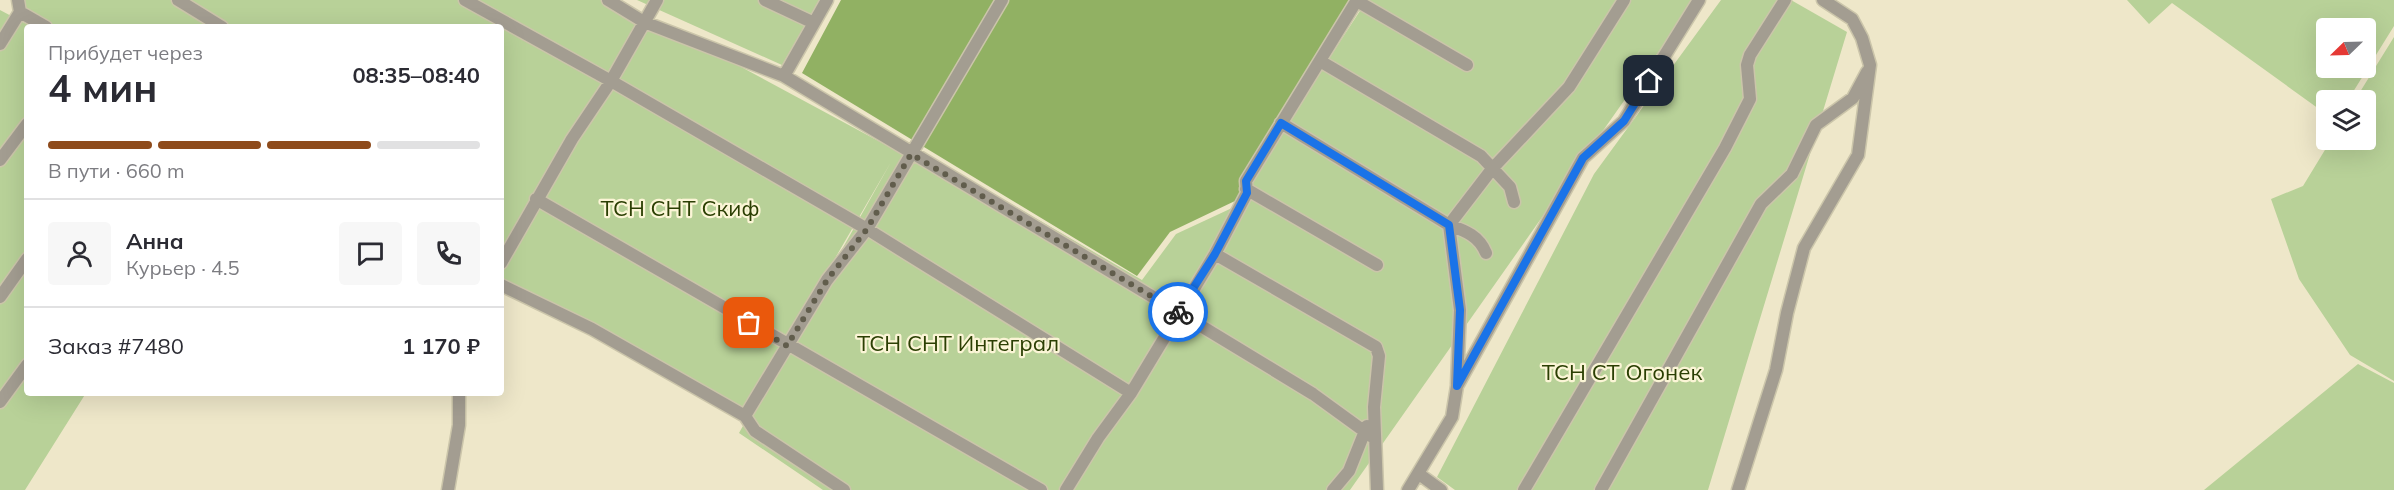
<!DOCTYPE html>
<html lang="ru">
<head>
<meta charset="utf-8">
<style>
	:root { --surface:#fff; --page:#f7f7f7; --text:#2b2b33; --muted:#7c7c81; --line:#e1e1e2; --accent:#8e4b1c }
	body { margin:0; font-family:Mulish,sans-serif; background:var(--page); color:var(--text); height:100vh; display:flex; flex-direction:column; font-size:22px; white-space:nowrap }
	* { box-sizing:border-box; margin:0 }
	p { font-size:20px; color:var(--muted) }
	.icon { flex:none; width:33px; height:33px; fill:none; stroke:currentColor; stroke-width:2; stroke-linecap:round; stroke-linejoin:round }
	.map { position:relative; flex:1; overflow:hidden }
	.drawer { position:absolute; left:24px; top:24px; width:480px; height:372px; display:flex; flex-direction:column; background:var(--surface); border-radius:6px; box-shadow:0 6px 24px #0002 }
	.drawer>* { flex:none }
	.needle { width:39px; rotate:247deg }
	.tools { position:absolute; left:2316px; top:18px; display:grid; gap:12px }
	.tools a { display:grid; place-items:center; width:60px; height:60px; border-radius:6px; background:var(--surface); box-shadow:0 6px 24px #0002; font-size:30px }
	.pin { position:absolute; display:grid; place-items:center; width:51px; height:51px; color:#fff; margin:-26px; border-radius:12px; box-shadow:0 3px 9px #0006 }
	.courier { position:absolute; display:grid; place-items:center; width:60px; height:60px; margin:-30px; border:4px solid #1a73e8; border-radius:50%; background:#fff; color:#222; box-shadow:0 2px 8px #0007 }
	.overview em { font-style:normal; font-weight:700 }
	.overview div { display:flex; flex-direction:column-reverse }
	.overview { display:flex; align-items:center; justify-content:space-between; height:102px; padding:0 24px }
	h1 { font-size:39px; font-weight:700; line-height:45px }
	.bar { display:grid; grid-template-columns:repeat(4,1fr); gap:9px 6px; align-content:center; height:72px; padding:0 24px }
	.bar i { height:8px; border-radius:4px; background:var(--line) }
	.bar .on { background:var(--accent) }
	.bar p { grid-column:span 4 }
	.line { display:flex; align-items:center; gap:15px; padding:0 24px; border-top:2px solid var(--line) }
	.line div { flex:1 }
	.round { display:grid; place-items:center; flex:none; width:63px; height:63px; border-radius:6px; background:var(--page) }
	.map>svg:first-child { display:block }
	.green { fill:#b8d198; fill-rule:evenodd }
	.forest { fill:#91b163 }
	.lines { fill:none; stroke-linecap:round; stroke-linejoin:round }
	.minor-casing { stroke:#cbc5aa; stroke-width:15 }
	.minor { stroke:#a39d91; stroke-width:12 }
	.done { stroke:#615d4c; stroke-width:6; stroke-dasharray:0 10.8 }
	.route { stroke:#1a73e8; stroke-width:8 }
	.labels { text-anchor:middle; stroke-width:4.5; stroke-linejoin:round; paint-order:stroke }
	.park-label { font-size:22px; fill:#2b3f03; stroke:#fbf5d6 }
</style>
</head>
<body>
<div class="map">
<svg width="2394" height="490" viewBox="0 0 2394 490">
	<rect width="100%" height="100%" fill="#eee7c9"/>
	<!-- green -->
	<path class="green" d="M 21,0 L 617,0 L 897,151 L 903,141 L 1142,280 L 1176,234 L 1232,208 L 1367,0 L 1695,0 L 1350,490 L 823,490 L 739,433 L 891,162 L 741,420 L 501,282 L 501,27 L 57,27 L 22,7 Z
		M 637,0 L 820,0 L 782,65 Z
		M 1721,0 L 1791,0 L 1847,32 L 1708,490 L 1455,490 L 1437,477 L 1594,174 Z
		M 2127,0 L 2394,0 L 2394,26 L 2348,100 L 2326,100 L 2326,114 L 2172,3 L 2149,24 ZM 2326,28 L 2366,28 L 2366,68 L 2326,68 Z
		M 0,10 L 32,27 L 27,27 L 27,393 L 86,393 L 25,490 L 0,490 Z
		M 2394,37 L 2394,381 L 2350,355 L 2299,279 L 2271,199 L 2303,186 L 2331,140 L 2366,140 L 2366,100 L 2355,100 Z
		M 2358,364 L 2394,383 L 2394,490 L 2204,490 Z"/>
	<!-- forest -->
	<path class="forest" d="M 841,0 L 1364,0 L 1237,200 L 1170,232 L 1137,276 L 802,73 Z"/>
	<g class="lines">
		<!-- minor casing -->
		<g class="minor-casing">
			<path id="minor" d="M 18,0 L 20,12 L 46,27
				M 178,0 L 222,27
				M 465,0 L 611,81 L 867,229 L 1131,393
				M 608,0 L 644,22 L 784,76 L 1178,312 L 1313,394 L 1375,439
				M 765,0 L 814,23
				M 1357,1 L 1467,65
				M 0,44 L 20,12
				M 1320,61 L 1481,156 L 1510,187 L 1514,202
				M 784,76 L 827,0
				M 1281,123 L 1449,225 C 1466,231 1479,236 1486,253
				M 0,160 L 27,124
				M 1246,189 L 1377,265
				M 536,199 L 1041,490
				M 1215,254 L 1376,347 L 1379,356 L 1374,407 L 1377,490
				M 501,263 L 572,139 L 611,81 L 657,0
				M 501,285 L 592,329 L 745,416 L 755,431 L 844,490
				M 0,297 L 27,259
				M 1457,384 L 1460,310 L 1449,225 L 1492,169 L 1569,87 L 1624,0
				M 0,402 L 27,365
				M 745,416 L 827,280 L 867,229 L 1002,0
				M 1419,474 L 1441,490
				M 448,490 L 459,425 L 459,393
				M 1066,490 L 1098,438 L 1131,393 L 1215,254 L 1247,193 L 1246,181 L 1357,0
				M 1333,490 L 1349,471 L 1367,426
				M 1408,490 L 1452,417 L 1457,386 L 1583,158 L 1624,121 L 1699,0
				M 1524,490 L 1725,148 L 1750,99 L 1747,65 L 1750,55 L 1785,0
				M 1601,490 L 1761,204 L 1792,174 L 1816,125 L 1853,98 L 1867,72
				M 1738,490 L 1776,370 L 1787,313 L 1804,248 L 1858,155 L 1870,65 L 1862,38 L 1852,19 L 1823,0"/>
		</g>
		<!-- minor -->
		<use href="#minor" class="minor"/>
	</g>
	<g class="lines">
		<!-- done -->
		<path class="done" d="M 749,323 L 787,346 L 827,280 L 867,229 L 911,154 L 1178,312"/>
		<!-- route -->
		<path class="route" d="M 1178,312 L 1215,254 L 1247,193 L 1246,181 L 1281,123 L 1449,225 L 1460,310 L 1457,386 L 1583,158 L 1624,121 L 1649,81"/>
	</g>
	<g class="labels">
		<!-- park labels -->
		<g class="park-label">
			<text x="680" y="216">ТСН СНТ Скиф</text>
			<text x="958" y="351">ТСН СНТ Интеграл</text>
			<text x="1622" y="380">ТСН СТ Огонек</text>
		</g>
	</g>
</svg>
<div class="tools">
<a><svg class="needle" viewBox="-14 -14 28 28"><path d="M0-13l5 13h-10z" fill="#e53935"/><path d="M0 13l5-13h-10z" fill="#7c7c81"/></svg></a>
<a><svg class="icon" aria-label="layers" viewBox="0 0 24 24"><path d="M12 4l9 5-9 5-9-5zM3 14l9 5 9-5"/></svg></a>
</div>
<div class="pin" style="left:749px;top:323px;background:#ea580c"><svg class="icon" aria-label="bag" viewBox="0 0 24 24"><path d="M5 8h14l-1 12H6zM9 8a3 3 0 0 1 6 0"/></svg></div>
<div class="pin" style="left:1649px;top:81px;background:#1f2937"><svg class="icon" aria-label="home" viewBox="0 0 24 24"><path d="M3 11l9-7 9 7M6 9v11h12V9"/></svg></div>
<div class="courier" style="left:1178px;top:312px"><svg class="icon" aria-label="bike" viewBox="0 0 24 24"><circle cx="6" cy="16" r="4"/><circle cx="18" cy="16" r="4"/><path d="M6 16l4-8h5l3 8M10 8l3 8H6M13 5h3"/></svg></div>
<section class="drawer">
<div class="overview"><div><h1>4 мин</h1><p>Прибудет через</p></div><em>08:35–08:40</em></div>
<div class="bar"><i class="on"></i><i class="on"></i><i class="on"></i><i></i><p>В пути · 660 m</p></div>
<div class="line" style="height:108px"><a class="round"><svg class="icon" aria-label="person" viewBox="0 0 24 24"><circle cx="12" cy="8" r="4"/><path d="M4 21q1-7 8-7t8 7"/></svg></a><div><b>Анна</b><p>Курьер · 4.5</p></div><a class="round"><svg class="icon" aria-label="chat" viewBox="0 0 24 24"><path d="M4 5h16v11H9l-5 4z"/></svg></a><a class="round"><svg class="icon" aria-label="phone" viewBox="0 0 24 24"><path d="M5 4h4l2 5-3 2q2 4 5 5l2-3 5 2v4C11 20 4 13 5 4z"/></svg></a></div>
<div class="line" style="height:78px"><div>Заказ #7480</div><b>1 170 ₽</b></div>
</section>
</div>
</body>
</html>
